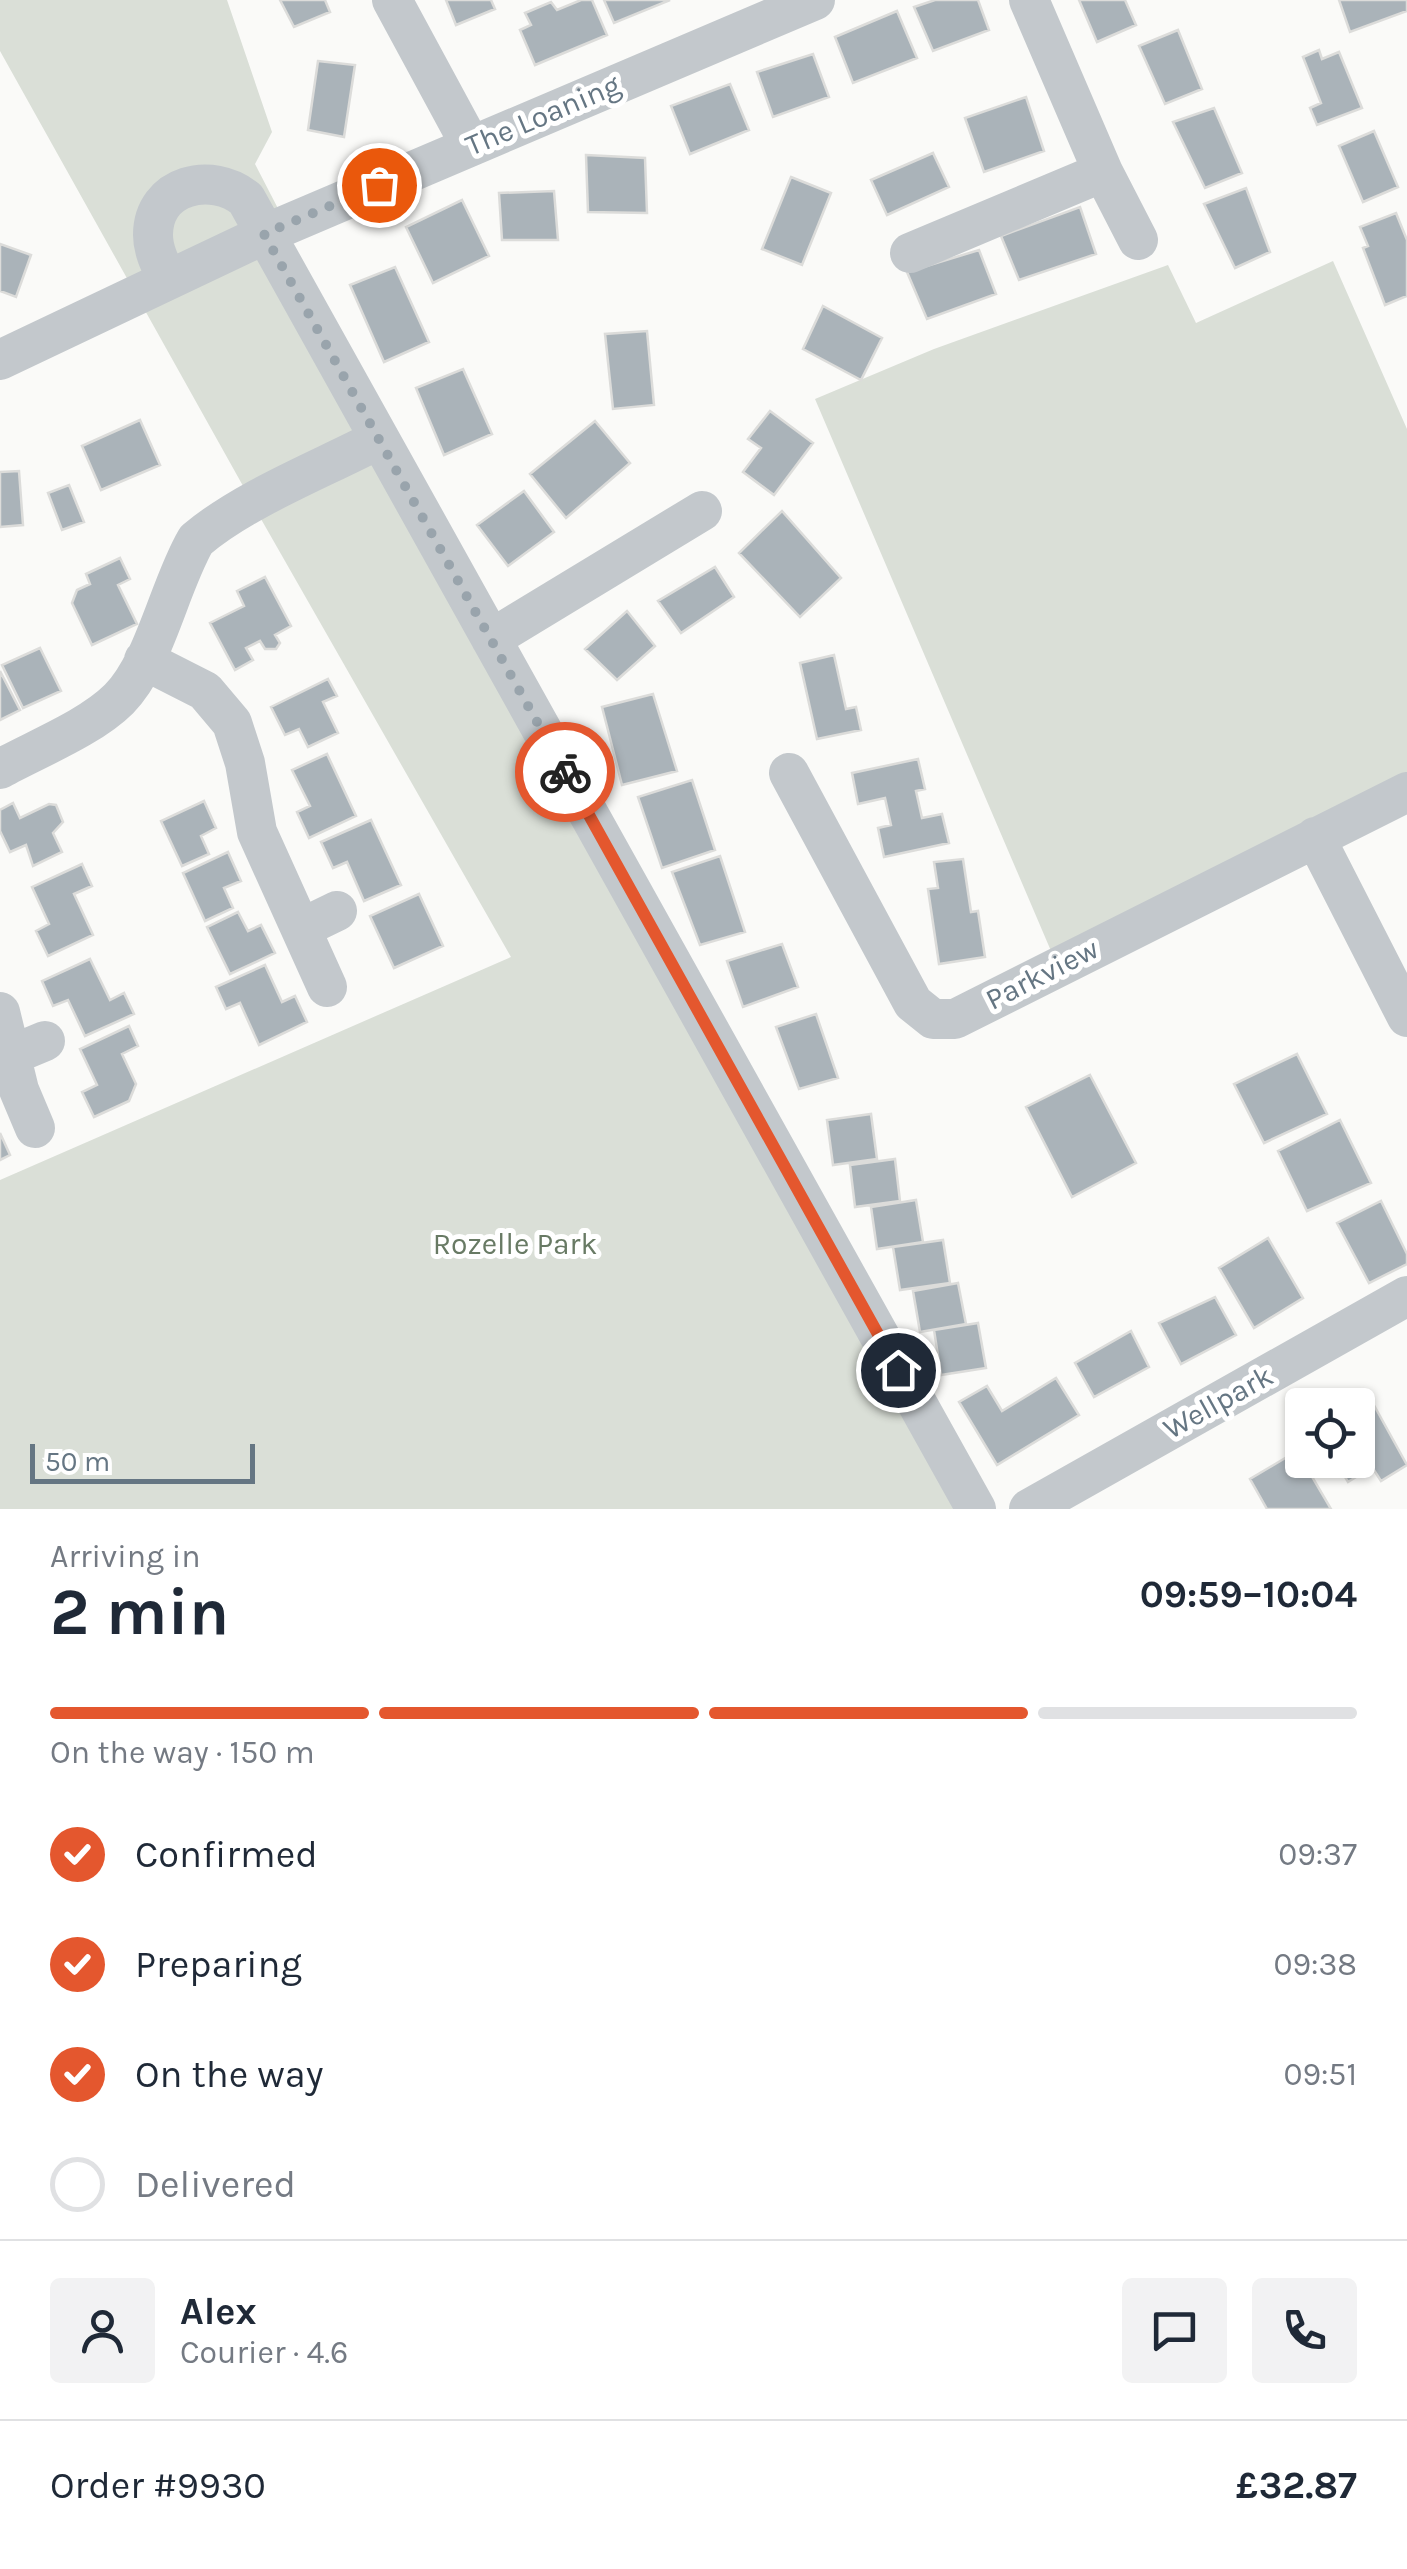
<!DOCTYPE html>
<html lang="en">
<head>
<meta charset="utf-8">
<style>
	:root { --surface:#fff; --page:#f2f2f3; --text:#1f2937; --muted:#747a83; --line:#e0e1e3; --accent:#e4572e }
	body { margin:0; font-family:Karla,sans-serif; background:var(--page); color:var(--text); height:100vh; display:flex; flex-direction:column; font-size:38px; white-space:nowrap }
	* { box-sizing:border-box; margin:0 }
	p { font-size:32px; color:var(--muted) }
	.icon { flex:none; width:55px; height:55px; fill:none; stroke:currentColor; stroke-width:2; stroke-linecap:round; stroke-linejoin:round }
	.map { position:relative; height:1509px; overflow:hidden }
	.details { display:flex; flex-direction:column; background:var(--surface); flex:1 }
	.details>* { flex:none }
	.controls { position:absolute; left:1285px; top:1388px; display:grid; gap:20px }
	.controls a { display:grid; place-items:center; width:90px; height:90px; border-radius:10px; background:var(--surface); box-shadow:0 2px 8px #0004; font-size:50px }
	.scale { position:absolute; left:30px; bottom:25px; width:225px; box-sizing:border-box; padding-left:10px; border:5px solid #657683; border-top:0; font-size:28px; line-height:35px; white-space:nowrap; color:#657683; -webkit-text-stroke:8px #fff; paint-order:stroke }
	.pin { position:absolute; display:grid; place-items:center; width:85px; height:85px; color:#fff; margin:-42px; border:5px solid #fff; border-radius:50%; box-shadow:0 2px 10px #0007 }
	.courier { position:absolute; display:grid; place-items:center; width:100px; height:100px; margin:-50px; border:8px solid #e4572e; border-radius:50%; background:#fff; color:#222; box-shadow:0 2px 12px #0007 }
	.head em { font-style:normal; font-weight:700 }
	.head div { display:flex; flex-direction:column-reverse }
	.head { display:flex; align-items:center; justify-content:space-between; height:170px; padding:0 50px }
	h1 { font-size:65px; font-weight:700; line-height:75px }
	.bar { display:grid; grid-template-columns:repeat(4,1fr); gap:15px 10px; align-content:center; height:120px; padding:0 50px }
	.bar i { height:12px; border-radius:8px; background:var(--line) }
	.bar .selected { background:var(--accent) }
	.bar p { grid-column:span 4 }
	.line { display:flex; align-items:center; gap:25px; padding:0 50px; border-top:2px solid var(--line) }
	.line div { flex:1 }
	.round { display:grid; place-items:center; flex:none; width:105px; height:105px; border-radius:10px; background:var(--page) }
	ol { padding:0 50px; list-style:none }
	li { display:flex; align-items:center; gap:30px; height:110px }
	li p { margin-inline-start:auto }
	li .icon { padding:10px; border-radius:50%; background:var(--accent); color:#fff; stroke-width:4 }
	li:last-child { color:var(--muted) }
	li i { width:55px; height:55px; border:5px solid var(--line); border-radius:50% }
	.map>svg:first-child { display:block }
	.green { fill:#dadfd7 }
	.building { fill:#aab3b9; stroke:#dcdcda; stroke-width:2.5 }
	.lines { fill:none; stroke-linecap:round; stroke-linejoin:round }
	.minor { stroke:#c3c8cc; stroke-width:40 }
	.done { stroke:#99a4ac; stroke-width:10; stroke-dasharray:0 18 }
	.route { stroke:#e4572e; stroke-width:12 }
	.labels { text-anchor:middle; stroke-width:10; stroke-linejoin:round; paint-order:stroke }
	.street-label { font-size:30px; fill:#657683; stroke:#fff }
	.park-label { font-size:30px; fill:#687a64; stroke:#fff }
</style>
</head>
<body>
<div class="map">
<svg width="1407" height="1509" viewBox="0 0 1407 1509">
	<rect width="100%" height="100%" fill="#fafaf8"/>
	<!-- green -->
	<path class="green" d="M 0,0 L 227,0 L 272,132 L 255,164 L 286,224 L 265,234 L 376,439 L 252,502 L 0,51 Z
		M 1333,261 L 1407,429 L 1407,792 L 1057,965 L 815,399 L 934,349 L 1168,265 L 1196,323 Z
		M 377,441 L 966,1509 L 0,1509 L 0,1180 L 511,957 L 253,505 Z"/>
	<!-- building -->
	<path class="building" d="M 280,0 L 325,0 L 330,12 L 294,27 Z
		M 446,0 L 491,0 L 495,9 L 456,25 Z
		M 581,0 L 592,0 L 607,35 L 535,65 L 520,30 L 531,25 L 525,13 L 551,2 L 557,10 Z
		M 604,0 L 670,0 L 614,23 Z
		M 935,0 L 978,0 L 989,30 L 933,51 L 914,7 Z
		M 1079,0 L 1125,0 L 1136,25 L 1097,42 Z
		M 1339,0 L 1407,0 L 1407,11 L 1350,32 Z
		M 897,11 L 917,58 L 853,83 L 835,37 Z
		M 1178,30 L 1202,89 L 1165,104 L 1139,46 Z
		M 1319,50 L 1322,59 L 1339,52 L 1362,108 L 1317,125 L 1310,108 L 1321,103 L 1303,57 Z
		M 813,54 L 829,97 L 773,117 L 757,72 Z
		M 318,61 L 355,65 L 344,137 L 308,130 Z
		M 730,84 L 749,130 L 690,154 L 671,106 Z
		M 1026,97 L 1044,151 L 984,172 L 965,118 Z
		M 1214,108 L 1242,173 L 1205,188 L 1173,122 Z
		M 1374,131 L 1398,187 L 1363,202 L 1339,146 Z
		M 933,153 L 949,187 L 887,215 L 871,180 Z
		M 586,155 L 645,158 L 647,213 L 588,212 Z
		M 791,177 L 831,193 L 802,265 L 762,249 Z
		M 1246,188 L 1270,252 L 1235,268 L 1204,204 Z
		M 554,191 L 558,240 L 502,240 L 499,193 Z
		M 462,200 L 489,256 L 433,283 L 406,227 Z
		M 1080,207 L 1096,254 L 1019,280 L 1001,236 Z
		M 1396,213 L 1407,240 L 1407,296 L 1385,305 L 1363,248 L 1368,246 L 1360,227 Z
		M 0,244 L 31,255 L 16,297 L 0,291 Z
		M 979,250 L 996,294 L 927,319 L 907,272 Z
		M 395,267 L 429,342 L 384,362 L 350,285 Z
		M 823,306 L 882,338 L 861,380 L 803,349 Z
		M 647,331 L 654,405 L 613,409 L 605,334 Z
		M 463,369 L 492,434 L 444,455 L 416,388 Z
		M 770,411 L 813,443 L 774,495 L 743,472 L 761,448 L 748,439 Z
		M 140,420 L 160,465 L 101,490 L 82,446 Z
		M 595,421 L 630,463 L 566,518 L 530,474 Z
		M 19,471 L 23,525 L 0,527 L 0,472 Z
		M 69,485 L 84,522 L 62,530 L 48,493 Z
		M 524,491 L 554,532 L 508,566 L 477,525 Z
		M 782,511 L 841,578 L 800,617 L 739,553 Z
		M 120,558 L 130,579 L 118,585 L 137,624 L 92,645 L 72,603 L 77,590 L 90,584 L 86,574 Z
		M 715,567 L 734,597 L 681,633 L 658,601 Z
		M 265,577 L 291,626 L 275,635 L 280,643 L 276,649 L 265,649 L 260,641 L 246,648 L 253,660 L 235,670 L 210,623 L 244,606 L 237,591 Z
		M 627,611 L 655,646 L 617,680 L 585,649 Z
		M 40,648 L 61,691 L 23,708 L 2,665 Z
		M 834,655 L 846,709 L 856,707 L 861,730 L 817,739 L 800,663 Z
		M 0,671 L 20,710 L 0,720 Z
		M 328,679 L 337,696 L 323,702 L 338,733 L 308,747 L 299,729 L 285,735 L 271,707 Z
		M 653,694 L 677,771 L 622,785 L 602,707 Z
		M 327,754 L 356,816 L 309,838 L 297,812 L 310,806 L 292,770 Z
		M 918,759 L 925,789 L 916,791 L 922,818 L 942,814 L 949,843 L 884,857 L 878,828 L 891,825 L 885,798 L 858,804 L 852,773 Z
		M 692,780 L 715,850 L 662,868 L 638,797 Z
		M 204,801 L 216,828 L 201,836 L 209,854 L 182,866 L 161,821 Z
		M 13,803 L 20,818 L 49,804 L 56,805 L 63,822 L 53,833 L 62,852 L 33,866 L 26,845 L 10,852 L 0,831 L 0,810 Z
		M 371,820 L 401,885 L 364,901 L 347,862 L 333,868 L 321,842 Z
		M 228,852 L 241,881 L 224,888 L 233,908 L 205,921 L 183,873 Z
		M 720,856 L 745,932 L 700,945 L 672,872 Z
		M 963,859 L 971,912 L 978,911 L 985,957 L 939,964 L 928,889 L 938,888 L 934,862 Z
		M 82,864 L 92,886 L 74,894 L 93,935 L 48,956 L 36,931 L 49,924 L 32,887 Z
		M 419,894 L 443,946 L 394,968 L 370,916 Z
		M 238,912 L 248,931 L 261,925 L 275,953 L 230,974 L 207,927 Z
		M 782,944 L 798,987 L 743,1007 L 727,961 Z
		M 90,959 L 110,1000 L 124,993 L 134,1014 L 85,1036 L 68,1000 L 53,1006 L 42,981 Z
		M 265,965 L 282,1002 L 295,996 L 307,1022 L 259,1045 L 240,1003 L 226,1009 L 216,987 Z
		M 816,1014 L 838,1078 L 799,1089 L 776,1027 Z
		M 129,1026 L 138,1046 L 122,1054 L 136,1084 L 129,1101 L 94,1117 L 82,1092 L 97,1085 L 80,1049 Z
		M 1297,1054 L 1327,1114 L 1264,1143 L 1234,1084 Z
		M 1090,1075 L 1136,1163 L 1072,1197 L 1026,1107 Z
		M 871,1114 L 877,1159 L 833,1165 L 827,1120 Z
		M 1340,1120 L 1371,1183 L 1307,1211 L 1278,1151 Z
		M 0,1133 L 10,1155 L 0,1160 Z
		M 895,1159 L 900,1201 L 855,1207 L 850,1165 Z
		M 916,1200 L 923,1242 L 877,1249 L 871,1207 Z
		M 1381,1201 L 1407,1254 L 1407,1264 L 1369,1283 L 1337,1223 Z
		M 1268,1238 L 1303,1298 L 1254,1328 L 1219,1268 Z
		M 943,1240 L 950,1283 L 900,1290 L 893,1247 Z
		M 958,1283 L 966,1324 L 920,1332 L 913,1291 Z
		M 1215,1297 L 1236,1335 L 1181,1364 L 1159,1323 Z
		M 978,1323 L 986,1368 L 941,1375 L 934,1330 Z
		M 1131,1331 L 1149,1367 L 1094,1397 L 1075,1363 Z
		M 1056,1378 L 1079,1415 L 997,1465 L 959,1402 L 987,1386 L 1002,1411 Z
		M 1370,1398 L 1407,1465 L 1381,1481 L 1372,1467 L 1348,1482 L 1335,1460 L 1358,1460 L 1358,1406 Z
		M 1297,1451 L 1331,1509 L 1267,1509 L 1250,1479 Z"/>
	<g class="lines">
		<!-- minor -->
		<path class="minor" d="M 392,0 L 471,146
			M 1029,0 L 1103,172 L 1138,240
			M 910,253 L 1103,172
			M 168,280 C 161,266 153,251 153,235 C 153,184 212,171 246,199 L 976,1509
			M 0,360 L 265,234 L 815,0
			M 491,639 L 702,511
			M 144,660 L 205,691 L 232,723 L 245,763 L 257,832 L 327,987
			M 0,769 C 36,749 90,728 119,699 C 155,663 169,586 196,540 C 244,499 322,469 379,439
			M 789,773 L 913,1003 L 933,1019 L 955,1019 L 1407,792
			M 1315,837 L 1407,1017
			M 302,928 L 337,911
			M 0,1012 L 19,1090 L 35,1128
			M 9,1056 L 45,1041
			M 1029,1509 L 1407,1296"/>
	</g>
	<g class="lines">
		<!-- done -->
		<path class="done" d="M 379,185 L 264,234 L 565,772"/>
		<!-- route -->
		<path class="route" d="M 565,772 L 898,1370"/>
	</g>
	<g class="labels">
		<!-- street labels -->
		<g class="street-label">
			<text transform="translate(543 115) rotate(-23)" y="10">The Loaning</text>
			<text transform="translate(1042 974) rotate(-27)" y="10">Parkview</text>
			<text transform="translate(1218 1402) rotate(-29)" y="10">Wellpark</text>
		</g>
		<!-- park labels -->
		<g class="park-label">
			<text x="515" y="1254">Rozelle Park</text>
		</g>
	</g>
</svg>
<div class="controls">
<a><svg class="icon" aria-label="locate" viewBox="0 0 24 24"><circle cx="12" cy="12" r="6"/><path d="M12 2v4M12 18v4M2 12h4M18 12h4"/></svg></a>
</div>
<div class="scale">50 m</div>
<div class="pin" style="left:379px;top:185px;background:#ea580c"><svg class="icon" aria-label="bag" viewBox="0 0 24 24"><path d="M5 8h14l-1 12H6zM9 8a3 3 0 0 1 6 0"/></svg></div>
<div class="pin" style="left:898px;top:1370px;background:#1f2937"><svg class="icon" aria-label="home" viewBox="0 0 24 24"><path d="M3 11l9-7 9 7M6 9v11h12V9"/></svg></div>
<div class="courier" style="left:565px;top:772px"><svg class="icon" aria-label="bike" viewBox="0 0 24 24"><circle cx="6" cy="16" r="4"/><circle cx="18" cy="16" r="4"/><path d="M6 16l4-8h5l3 8M10 8l3 8H6M13 5h3"/></svg></div>
</div>
<section class="details">
<div class="head"><div><h1>2 min</h1><p>Arriving in</p></div><em>09:59–10:04</em></div>
<div class="bar"><i class="selected"></i><i class="selected"></i><i class="selected"></i><i></i><p>On the way · 150 m</p></div>
<ol>
<li><svg class="icon" aria-label="check" viewBox="0 0 24 24"><path d="M5 12l5 5 9-10"/></svg>Confirmed<p>09:37</p></li>
<li><svg class="icon" aria-label="check" viewBox="0 0 24 24"><path d="M5 12l5 5 9-10"/></svg>Preparing<p>09:38</p></li>
<li><svg class="icon" aria-label="check" viewBox="0 0 24 24"><path d="M5 12l5 5 9-10"/></svg>On the way<p>09:51</p></li>
<li><i></i>Delivered</li>
</ol>
<div class="line" style="height:180px"><a class="round"><svg class="icon" aria-label="person" viewBox="0 0 24 24"><circle cx="12" cy="8" r="4"/><path d="M4 21q1-7 8-7t8 7"/></svg></a><div><b>Alex</b><p>Courier · 4.6</p></div><a class="round"><svg class="icon" aria-label="chat" viewBox="0 0 24 24"><path d="M4 5h16v11H9l-5 4z"/></svg></a><a class="round"><svg class="icon" aria-label="phone" viewBox="0 0 24 24"><path d="M5 4h4l2 5-3 2q2 4 5 5l2-3 5 2v4C11 20 4 13 5 4z"/></svg></a></div>
<div class="line" style="height:130px"><div>Order #9930</div><b>£32.87</b></div>
</section>
</body>
</html>
